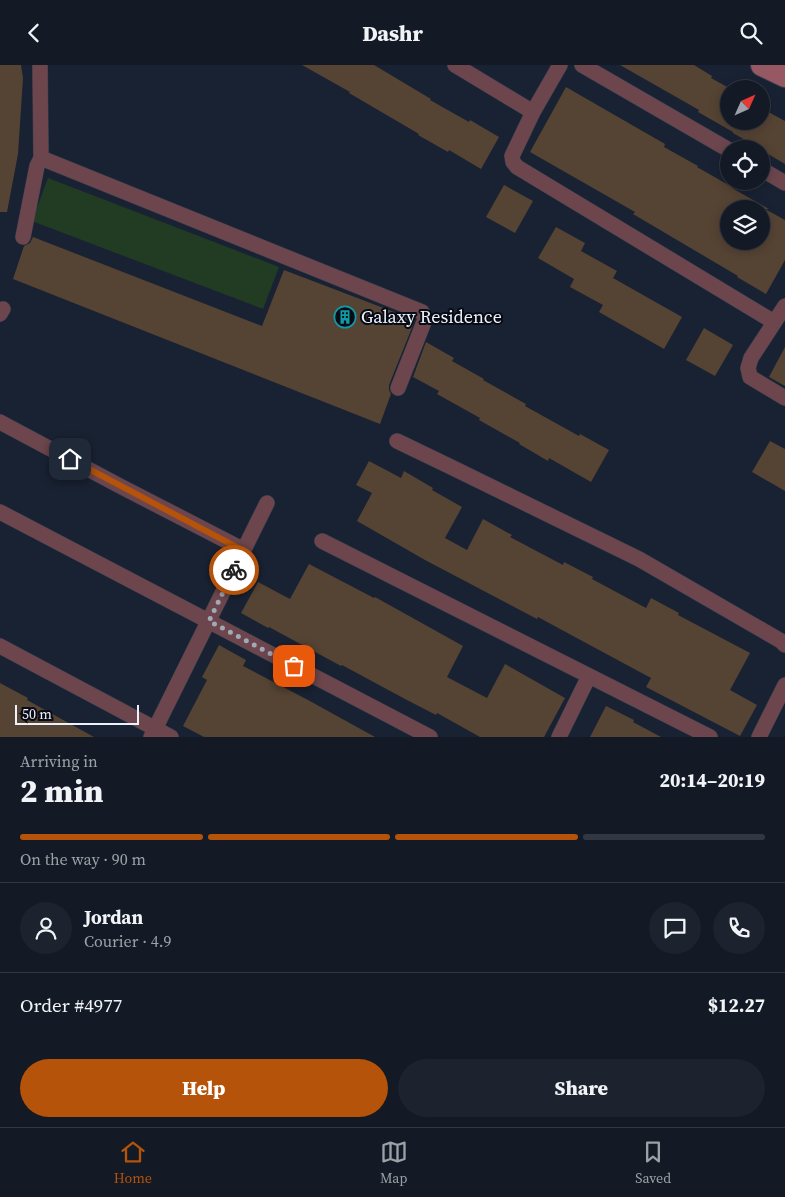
<!DOCTYPE html>
<html lang="en">
<head>
<meta charset="utf-8">
<style>
	:root { --surface:#131a26; --page:#1c232e; --text:#f1f3f6; --muted:#9da1a7; --line:#323843; --accent:#b45309 }
	body { margin:0; font-family:"Source Serif 4",serif; background:var(--page); color:var(--text); height:100vh; display:flex; flex-direction:column; font-size:19px; white-space:nowrap }
	* { box-sizing:border-box; margin:0 }
	p { font-size:16px; color:var(--muted) }
	.icon { flex:none; width:28px; height:28px; fill:none; stroke:currentColor; stroke-width:2; stroke-linecap:round; stroke-linejoin:round }
	.map { position:relative; height:672px; overflow:hidden }
	.side { display:flex; flex-direction:column; background:var(--surface); flex:1 }
	.side>* { flex:none }
	.needle { width:32px; rotate:45deg }
	.tools { position:absolute; left:720px; top:15px; display:grid; gap:10px }
	.tools a { display:grid; place-items:center; width:50px; height:50px; border-radius:50%; background:var(--surface); box-shadow:0 2px 12px #0003,0 0 0 1px var(--line); font-size:25px }
	.scale { position:absolute; left:15px; bottom:12px; width:124px; box-sizing:border-box; padding-left:5px; border:2px solid #ebf1fd; border-top:0; font-size:14px; line-height:18px; white-space:nowrap; color:#ebf1fd; -webkit-text-stroke:4px #080b13; paint-order:stroke }
	.pin { position:absolute; display:grid; place-items:center; width:42px; height:42px; color:#fff; margin:-21px; border-radius:10px; box-shadow:0 2px 8px #0006 }
	.courier { position:absolute; display:grid; place-items:center; width:50px; height:50px; margin:-25px; border:4px solid #b45309; border-radius:50%; background:#fff; color:#222; box-shadow:0 1px 6px #0007 }
	.summary em { font-style:normal; font-weight:800 }
	.summary div { display:flex; flex-direction:column-reverse }
	.summary { display:flex; align-items:center; justify-content:space-between; height:85px; padding:0 20px }
	h1 { font-size:32px; font-weight:800; line-height:38px }
	.bar { display:grid; grid-template-columns:repeat(4,1fr); gap:8px 5px; align-content:center; height:60px; padding:0 20px }
	.bar i { height:6px; border-radius:4px; background:var(--line) }
	.bar .active { background:var(--accent) }
	.bar p { grid-column:span 4 }
	.line { display:flex; align-items:center; gap:12px; padding:0 20px; border-top:1px solid var(--line) }
	.line div { flex:1 }
	.round { display:grid; place-items:center; flex:none; width:52px; height:52px; border-radius:26px; background:var(--page) }
	.action { display:flex; gap:10px; margin-top:auto; padding:10px 20px }
	.action a { flex:1; height:58px; border-radius:30px; background:var(--accent); color:#fff; font-size:20px; font-weight:800; line-height:58px; text-align:center }
	.action a+a { background:var(--page); color:var(--text) }
	header { display:flex; justify-content:space-between; align-items:center; height:65px; padding:0 20px; background:var(--surface); font-size:22px; font-weight:800 }
	.menu { display:flex; justify-content:space-around; align-items:center; height:70px; border-top:1px solid var(--line); background:var(--surface); font-size:14px; color:var(--muted) }
	.menu a { display:grid; justify-items:center; gap:2px }
	.menu .active { color:var(--accent) }
	.map>svg:first-child { display:block }
	.green { fill:#223c24 }
	.building { fill:#554333; fill-rule:evenodd }
	.lines { fill:none; stroke-linecap:round; stroke-linejoin:round }
	.street-casing { stroke:#363f4f; stroke-width:16 }
	.secondary-casing { stroke:#363f4f; stroke-width:24 }
	.street { stroke:#6c464c; stroke-width:15 }
	.secondary { stroke:#965963; stroke-width:22 }
	.done { stroke:#a2a9b6; stroke-width:5; stroke-dasharray:0 9 }
	.route { stroke:#b45309; stroke-width:6 }
	.labels { text-anchor:middle; stroke-width:4; stroke-linejoin:round; paint-order:stroke }
	.poi-label { font-size:18px; fill:#ebf1fd; stroke:#080b13; text-anchor:start }
</style>
</head>
<body>
<header><svg class="icon" aria-label="back" viewBox="0 0 24 24"><path d="M15 5l-7 7 7 7"/></svg>Dashr<svg class="icon" aria-label="search" viewBox="0 0 24 24"><circle cx="10" cy="10" r="6"/><path d="M15 15l6 6"/></svg></header>
<div class="map">
<svg width="785" height="672" viewBox="0 0 785 672">
	<rect width="100%" height="100%" fill="#192233"/>
	<!-- green -->
	<path class="green" d="M 48,113 L 279,202 L 263,244 L 32,156 Z"/>
	<!-- building -->
	<path class="building" d="M 0,0 L 21,0 L 23,13 L 18,89 L 7,147 L 0,147 Z
		M 302,0 L 374,0 L 431,34 L 430,35 L 469,57 L 470,55 L 499,72 L 481,104 L 449,85 L 448,87 L 418,70 L 419,69 L 349,28 L 350,27 Z
		M 620,0 L 694,0 L 712,11 L 711,13 L 731,24 L 728,24 L 729,56 L 761,56 L 761,43 L 785,56 L 785,99 L 768,89 L 761,84 L 733,68 L 733,67 L 698,47 L 699,45 Z
		M 566,22 L 665,79 L 664,82 L 698,101 L 697,102 L 732,122 L 732,123 L 769,144 L 765,144 L 785,155 L 785,195 L 766,229 L 737,212 L 738,211 L 633,149 L 635,147 L 530,87 ZM 729,144 L 761,144 L 761,176 L 729,176 Z
		M 504,120 L 533,136 L 515,168 L 486,152 Z
		M 556,162 L 585,178 L 581,186 L 617,206 L 613,213 L 682,252 L 664,284 L 599,247 L 603,240 L 570,222 L 574,214 L 538,193 Z
		M 33,172 L 262,261 L 284,205 L 415,255 L 389,320 L 389,325 L 391,329 L 380,359 L 13,214 L 24,181 L 30,178 Z
		M 704,263 L 733,280 L 715,311 L 686,295 Z
		M 426,277 L 454,293 L 452,296 L 484,314 L 483,315 L 526,339 L 525,341 L 579,371 L 580,369 L 609,385 L 591,417 L 549,393 L 548,396 L 519,379 L 520,378 L 479,355 L 480,353 L 437,329 L 439,326 L 413,312 Z
		M 785,282 L 785,321 L 769,312 Z
		M 770,376 L 785,384 L 785,426 L 752,407 Z
		M 369,396 L 401,413 L 404,406 L 433,423 L 432,425 L 462,442 L 445,473 L 467,485 L 483,454 L 512,470 L 510,472 L 563,500 L 564,497 L 593,512 L 592,514 L 646,543 L 651,533 L 679,548 L 678,550 L 750,588 L 730,625 L 757,640 L 740,671 L 646,622 L 651,613 L 573,571 L 538,552 L 537,554 L 425,495 L 357,456 L 372,428 L 356,420 Z
		M 309,499 L 374,533 L 375,532 L 463,581 L 447,612 L 487,633 L 505,599 L 565,633 L 544,672 L 480,672 L 437,648 L 436,650 L 405,634 L 342,600 L 341,601 L 269,562 L 268,563 L 241,548 L 258,517 L 290,534 Z
		M 219,580 L 246,595 L 243,601 L 308,635 L 375,672 L 204,672 L 183,661 L 207,615 L 202,612 Z
		M 0,618 L 28,633 L 27,635 L 94,672 L 0,672 Z
		M 606,641 L 634,655 L 633,657 L 661,672 L 590,672 Z"/>
	<g class="lines">
		<!-- street casing -->
		<g class="street-casing">
			<path id="street" d="M 40,0 L 41,93 L 422,247 L 425,252 L 424,257 L 398,323
				M 455,0 L 533,47
				M 560,0 L 533,47 L 512,91 L 513,97 L 517,102 L 774,257
				M 582,0 L 729,85
				M 761,104 L 785,118
				M 23,172 L 37,101 L 41,93
				M 785,241 L 751,293 L 748,303 L 750,312 L 785,333
				M 0,249 L 3,244
				M 0,357 L 118,420 L 244,485
				M 397,376 L 451,402 L 639,494 L 781,576 L 785,580
				M 0,447 L 430,672
				M 322,476 L 710,672
				M 0,581 L 171,672
				M 151,672 L 267,438
				M 559,672 L 589,611
				M 759,672 L 785,620"/>
		</g>
		<!-- secondary casing -->
		<g class="secondary-casing">
			<path id="secondary" d="M 762,0 L 785,11"/>
		</g>
		<!-- street -->
		<use href="#street" class="street"/>
		<!-- secondary -->
		<use href="#secondary" class="secondary"/>
	</g>
	<g class="lines">
		<!-- done -->
		<path class="done" d="M 234,505 L 209,556 L 294,601"/>
		<!-- route -->
		<path class="route" d="M 70,394 L 244,486 L 234,505"/>
	</g>
	<!-- icons -->
	<defs>
		<g id="building-ring" transform="scale(1.125)"><circle r="9.5" fill="#080b13" stroke="#0f9aa8" stroke-width="1.5"/><path d="M-4-6H4V6H1V3H-1V6H-4ZM-2.5-4.3h1.7v1.8h-1.7ZM.8-4.3h1.7v1.8H.8ZM-2.5-1h1.7V.8h-1.7ZM.8-1h1.7V.8H.8Z" fill="#0f9aa8"/></g>
	</defs>
	<g fill-rule="evenodd">
		<use href="#building-ring" x="345" y="252"/>
	</g>
	<g class="labels">
		<!-- poi labels -->
		<g class="poi-label">
			<text x="361" y="258">Galaxy Residence</text>
		</g>
	</g>
</svg>
<div class="tools">
<a><svg class="needle" viewBox="-14 -14 28 28"><path d="M0-13l5 13h-10z" fill="#e53935"/><path d="M0 13l5-13h-10z" fill="#9da1a7"/></svg></a>
<a><svg class="icon" aria-label="locate" viewBox="0 0 24 24"><circle cx="12" cy="12" r="6"/><path d="M12 2v4M12 18v4M2 12h4M18 12h4"/></svg></a>
<a><svg class="icon" aria-label="layers" viewBox="0 0 24 24"><path d="M12 4l9 5-9 5-9-5zM3 14l9 5 9-5"/></svg></a>
</div>
<div class="scale">50 m</div>
<div class="pin" style="left:294px;top:601px;background:#ea580c"><svg class="icon" aria-label="bag" viewBox="0 0 24 24"><path d="M5 8h14l-1 12H6zM9 8a3 3 0 0 1 6 0"/></svg></div>
<div class="pin" style="left:70px;top:394px;background:#1f2937"><svg class="icon" aria-label="home" viewBox="0 0 24 24"><path d="M3 11l9-7 9 7M6 9v11h12V9"/></svg></div>
<div class="courier" style="left:234px;top:505px"><svg class="icon" aria-label="bike" viewBox="0 0 24 24"><circle cx="6" cy="16" r="4"/><circle cx="18" cy="16" r="4"/><path d="M6 16l4-8h5l3 8M10 8l3 8H6M13 5h3"/></svg></div>
</div>
<section class="side">
<div class="summary"><div><h1>2 min</h1><p>Arriving in</p></div><em>20:14–20:19</em></div>
<div class="bar"><i class="active"></i><i class="active"></i><i class="active"></i><i></i><p>On the way · 90 m</p></div>
<div class="line" style="height:90px"><a class="round"><svg class="icon" aria-label="person" viewBox="0 0 24 24"><circle cx="12" cy="8" r="4"/><path d="M4 21q1-7 8-7t8 7"/></svg></a><div><b>Jordan</b><p>Courier · 4.9</p></div><a class="round"><svg class="icon" aria-label="chat" viewBox="0 0 24 24"><path d="M4 5h16v11H9l-5 4z"/></svg></a><a class="round"><svg class="icon" aria-label="phone" viewBox="0 0 24 24"><path d="M5 4h4l2 5-3 2q2 4 5 5l2-3 5 2v4C11 20 4 13 5 4z"/></svg></a></div>
<div class="line" style="height:65px"><div>Order #4977</div><b>$12.27</b></div>
<div class="action"><a>Help</a><a>Share</a></div>
</section>
<nav class="menu">
<a class="active"><svg class="icon" aria-label="home" viewBox="0 0 24 24"><path d="M3 11l9-7 9 7M6 9v11h12V9"/></svg>Home</a>
<a><svg class="icon" aria-label="map" viewBox="0 0 24 24"><path d="M3 6l6-2 6 2 6-2v14l-6 2-6-2-6 2zM9 4v14M15 6v14"/></svg>Map</a>
<a><svg class="icon" aria-label="saved" viewBox="0 0 24 24"><path d="M7 4h10v16l-5-4-5 4z"/></svg>Saved</a>
</nav>
</body>
</html>
